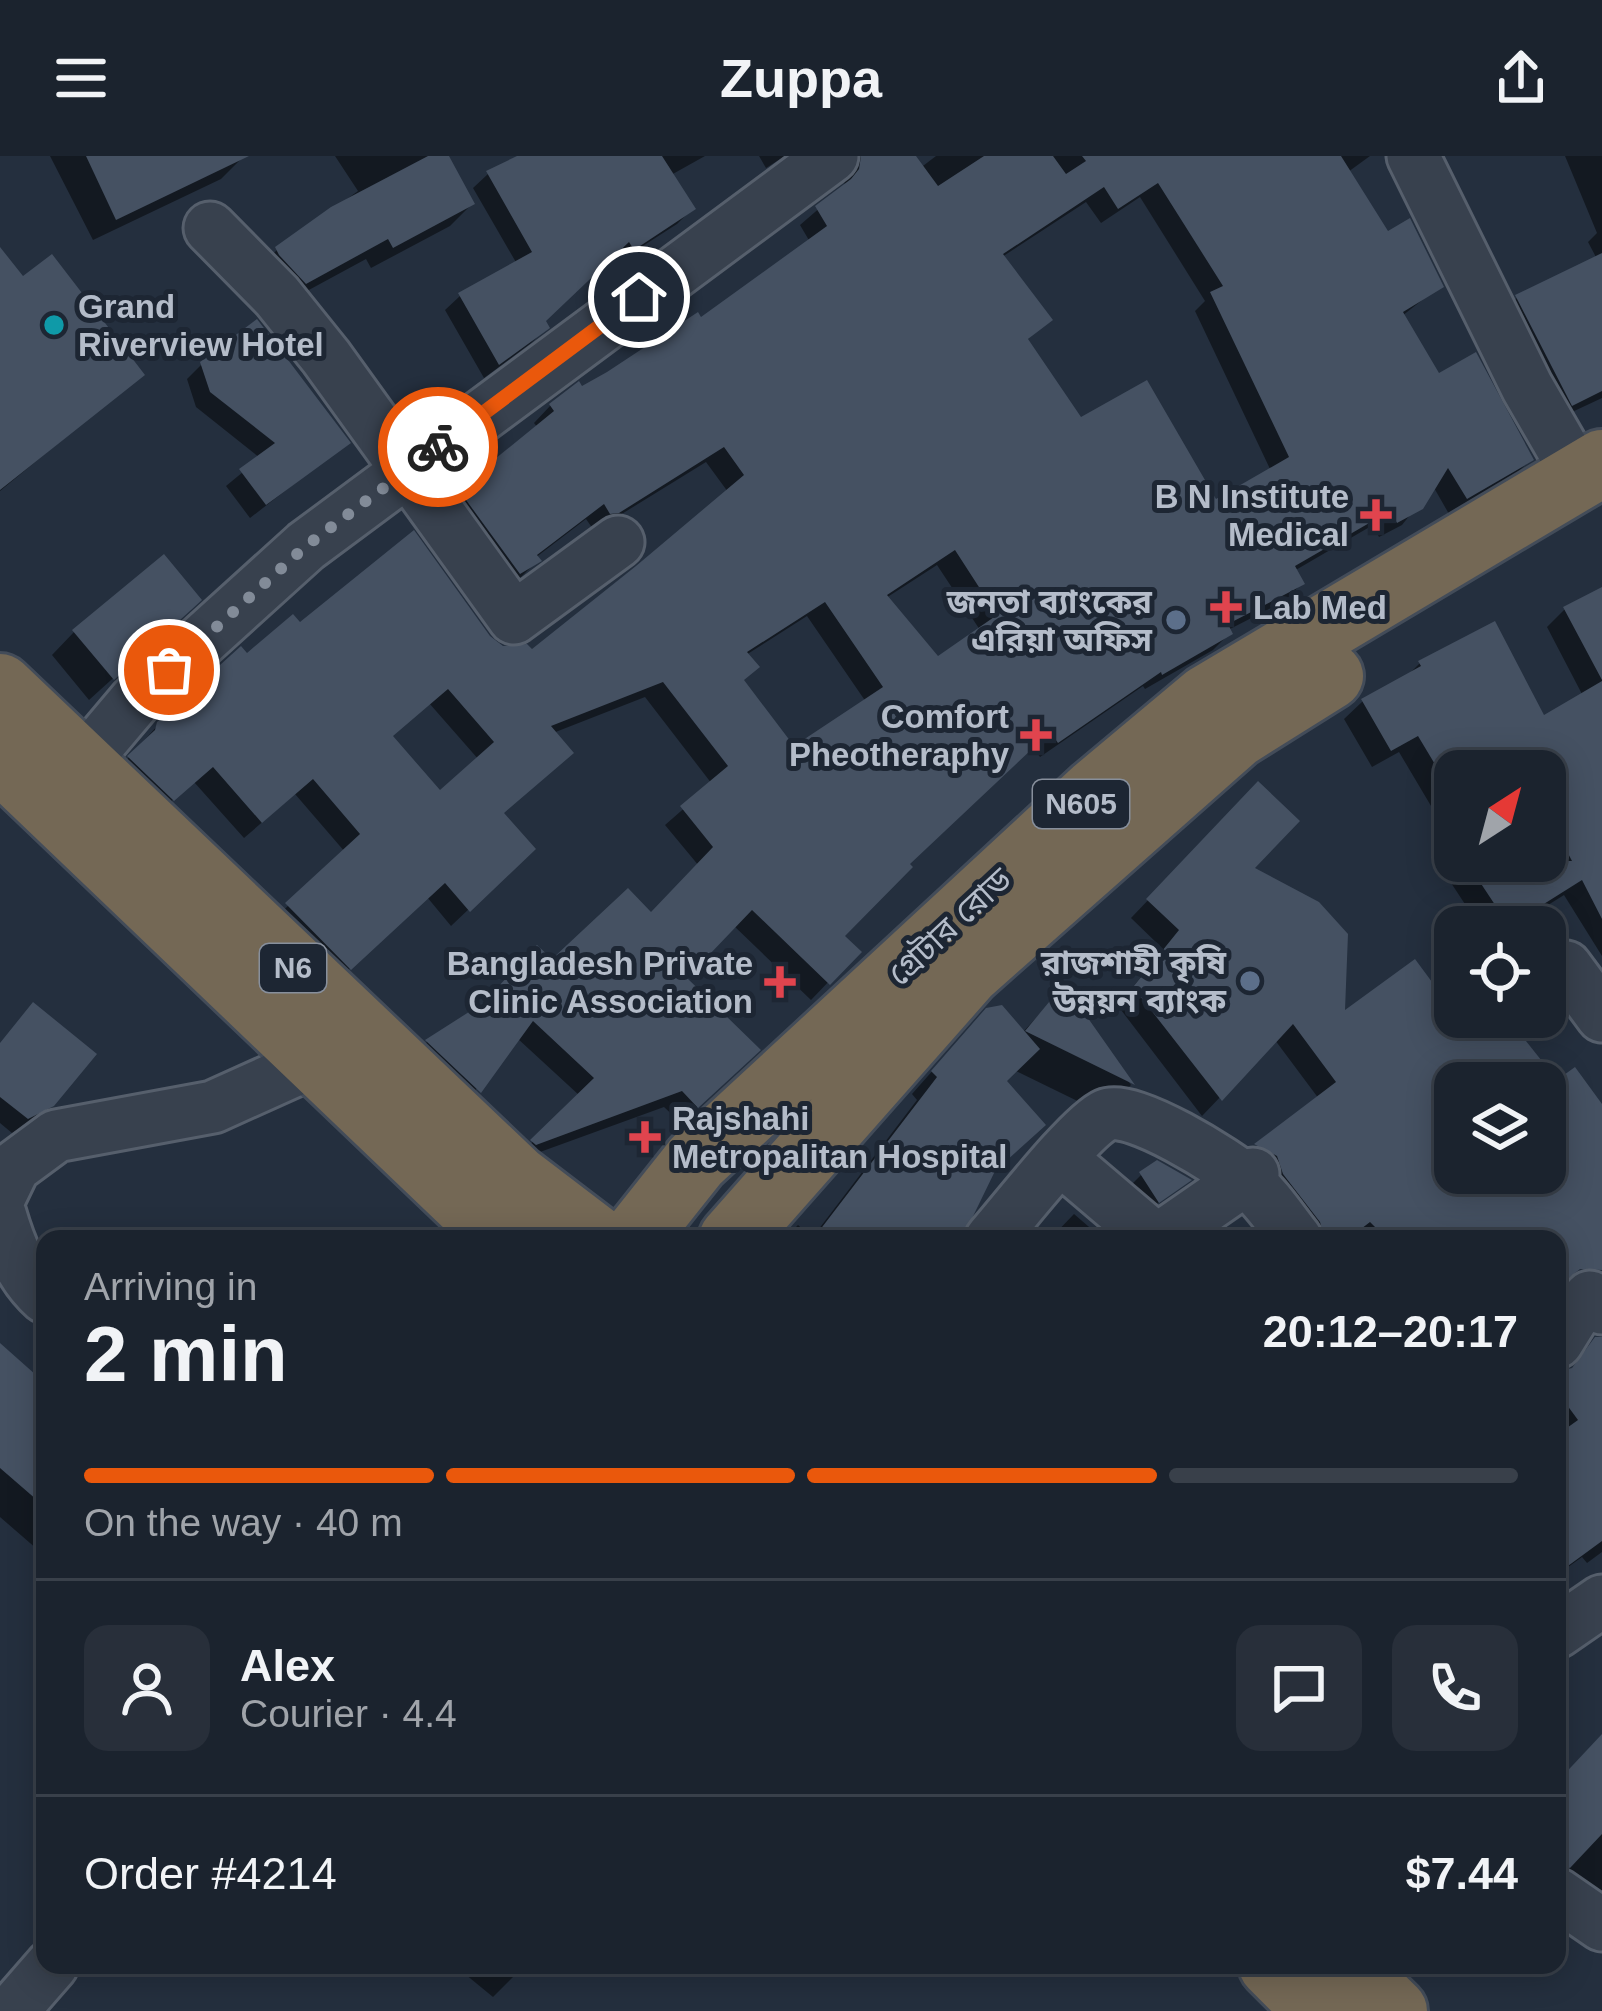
<!DOCTYPE html>
<html lang="en">
<head>
<meta charset="utf-8">
<style>
	:root { --surface:#1b232e; --page:#282f3a; --text:#f1f3f6; --muted:#a0a4aa; --line:#39404a; --accent:#ea580c }
	body { margin:0; font-family:Helvetica,"Noto Sans Bengali",sans-serif; background:var(--page); color:var(--text); height:100vh; display:flex; flex-direction:column; font-size:45px; white-space:nowrap }
	* { box-sizing:border-box; margin:0 }
	p { font-size:39px; color:var(--muted) }
	.icon { flex:none; width:66px; height:66px; fill:none; stroke:currentColor; stroke-width:2; stroke-linecap:round; stroke-linejoin:round }
	.map { position:relative; flex:1; overflow:hidden }
	.details { position:absolute; left:36px; top:1074px; width:1530px; height:744px; display:flex; flex-direction:column; background:var(--surface); border-radius:24px; box-shadow:0 6px 30px #0003,0 0 0 3px var(--line) }
	.details>* { flex:none }
	.needle { width:78px; rotate:36deg }
	.tools { position:absolute; left:1434px; top:594px; display:grid; gap:24px }
	.tools a { display:grid; place-items:center; width:132px; height:132px; border-radius:24px; background:var(--surface); box-shadow:0 6px 30px #0003,0 0 0 3px var(--line); font-size:60px }
	.pin { position:absolute; display:grid; place-items:center; width:102px; height:102px; color:#fff; margin:-51px; border:6px solid #fff; border-radius:50%; box-shadow:0 3px 12px #0007 }
	.courier { position:absolute; display:grid; place-items:center; width:120px; height:120px; margin:-60px; border:9px solid #ea580c; border-radius:50%; background:#fff; color:#222; box-shadow:0 3px 15px #0007 }
	.head em { font-style:normal; font-weight:700 }
	.head div { display:flex; flex-direction:column-reverse }
	.head { display:flex; align-items:center; justify-content:space-between; height:204px; padding:0 48px }
	h1 { font-size:78px; font-weight:700; line-height:90px }
	.bar { display:grid; grid-template-columns:repeat(4,1fr); gap:18px 12px; align-content:center; height:144px; padding:0 48px }
	.bar i { height:15px; border-radius:9px; background:var(--line) }
	.bar .current { background:var(--accent) }
	.bar p { grid-column:span 4 }
	.line { display:flex; align-items:center; gap:30px; padding:0 48px; border-top:3px solid var(--line) }
	.line div { flex:1 }
	.round { display:grid; place-items:center; flex:none; width:126px; height:126px; border-radius:24px; background:var(--page) }
	header { display:flex; justify-content:space-between; align-items:center; height:156px; padding:0 48px; background:var(--surface); font-size:54px; font-weight:700 }
	.map>svg:first-child { display:block }
	.shadow { fill:#0007; fill-rule:evenodd }
	.building { fill:#455162; fill-rule:evenodd }
	.lines { fill:none; stroke-linecap:round; stroke-linejoin:round }
	.minor-casing { stroke:#565f6c; stroke-width:57 }
	.highway-casing { stroke:#434c59; stroke-width:72 }
	.minor { stroke:#38414e; stroke-width:51 }
	.highway { stroke:#746855; stroke-width:66 }
	.done { stroke:#828b98; stroke-width:12; stroke-dasharray:0 21.6 }
	.route { stroke:#ea580c; stroke-width:15 }
	.culture-dot { fill:#0f9aa8; stroke:#1d2633; stroke-width:4.5 }
	.health-dot { fill:#e0444e; stroke:#1d2633; stroke-width:4.5 }
	.service-dot { fill:#5c6f8a; stroke:#1d2633; stroke-width:4.5 }
	.labels { text-anchor:middle; stroke-width:10; stroke-linejoin:round; paint-order:stroke }
	.shield { fill:#1d2633; stroke:#878f9c; stroke-width:3 }
	.shield-label { font-size:30px; font-weight:bold; fill:#b4bcc9 }
	.poi-label { font-size:33px; font-weight:bold; fill:#b4bcc9; stroke:#1d2633; text-anchor:end }
	.street-label { font-size:33px; fill:#b4bcc9; stroke:#1d2633 }
</style>
</head>
<body>
<header><svg class="icon" aria-label="menu" viewBox="0 0 24 24"><path d="M4 6h16M4 12h16M4 18h16"/></svg>Zuppa<svg class="icon" aria-label="share" viewBox="0 0 24 24"><path d="M12 15V3M7 8l5-5 5 5M5 13v7h14v-7"/></svg></header>
<div class="map">
<svg width="1602" height="1855" viewBox="0 0 1602 1855">
	<rect width="100%" height="100%" fill="#242f3e"/>
	<!-- shadow -->
	<path class="shadow" d="M 50,0 L 242,0 L 243,1 L 221,23 L 93,84 Z
		M 335,0 L 446,0 L 472,48 L 450,70 L 371,112 L 366,103 L 283,148 L 255,115 L 277,94 L 358,35 Z
		M 524,0 L 705,0 L 671,19 L 692,53 L 677,68 L 618,106 L 612,98 L 542,165 L 546,172 L 531,187 L 484,222 L 445,154 L 460,140 L 517,108 L 473,32 L 488,18 Z
		M 759,0 L 785,0 L 766,12 Z
		M 936,0 L 1370,0 L 1348,16 L 1387,79 L 1440,130 L 1402,160 L 1438,222 L 1531,303 L 1514,320 L 1449,358 L 1433,330 L 1402,369 L 1379,381 L 1373,369 L 1294,415 L 1301,428 L 1285,445 L 1228,474 L 1230,477 L 1213,494 L 1145,533 L 1143,530 L 1040,601 L 1032,590 L 906,708 L 841,780 L 857,796 L 811,844 L 733,769 L 682,822 L 741,910 L 680,966 L 664,951 L 518,1004 L 516,1002 L 580,940 L 517,882 L 462,951 L 411,902 L 427,886 L 552,807 L 650,760 L 699,710 L 665,669 L 712,628 L 645,541 L 553,577 L 501,658 L 532,693 L 451,770 L 427,741 L 333,828 L 271,766 L 345,696 L 295,638 L 244,682 L 194,626 L 155,659 L 113,619 L 159,568 L 246,502 L 299,470 L 488,483 L 502,493 L 532,497 L 728,336 L 706,306 L 599,372 L 593,373 L 586,363 L 535,402 L 538,404 L 521,421 L 502,433 L 443,352 L 538,272 L 534,267 L 550,250 L 701,166 L 810,86 L 800,69 L 844,31 L 846,16 L 861,1 L 885,39 ZM 1140,41 L 1205,145 L 1195,155 L 1271,315 L 1215,347 L 1080,265 L 1026,185 L 1049,164 L 1002,101 L 1086,46 L 1101,67 ZM 937,409 L 980,474 L 937,504 L 886,442 ZM 807,460 L 866,546 L 794,594 L 741,525 L 746,499 ZM 429,547 L 479,604 L 439,638 L 390,581 Z
		M 1565,0 L 1602,0 L 1602,242 L 1555,264 L 1500,158 L 1517,142 L 1597,103 L 1588,86 L 1597,77 Z
		M 0,96 L 22,124 L 141,219 L 0,335 Z
		M 202,208 L 347,287 L 250,362 L 226,330 L 260,302 L 196,251 L 187,223 Z
		M 1602,434 L 1602,800 L 1564,739 L 1513,771 L 1480,771 L 1436,704 L 1453,687 L 1399,596 L 1372,611 L 1344,563 L 1363,545 L 1406,521 L 1420,507 L 1543,563 L 1583,540 L 1547,471 L 1565,453 ZM 1455,615 L 1545,615 L 1545,705 L 1455,705 Z
		M 175,466 L 89,544 L 52,499 L 74,476 Z
		M 1258,629 L 1250,713 L 1342,860 L 1455,856 L 1455,861 L 1504,861 L 1559,926 L 1602,951 L 1602,1089 L 1557,1123 L 1557,1083 L 1303,1083 L 1240,1006 L 1319,943 L 1275,884 L 1202,960 L 1118,850 L 1163,793 L 1131,762 ZM 1455,927 L 1545,927 L 1545,1017 L 1455,1017 Z
		M 1064,832 L 1131,929 L 1102,957 L 1014,914 L 1003,925 L 990,1018 L 959,1083 L 784,1083 L 798,1069 L 812,1082 L 917,944 L 912,938 L 965,878 L 1022,877 Z
		M 0,888 L 52,948 L 35,964 L 12,977 L 0,967 Z
		M 1141,1019 L 1187,1024 L 1143,1059 L 1126,1034 Z
		M 1074,1058 L 1103,1083 L 1050,1083 Z
		M 1594,1188 L 1602,1199 L 1602,1396 L 1587,1407 L 1582,1401 L 1557,1419 L 1557,1218 L 1569,1216 Z
		M 0,1191 L 45,1231 L 45,1400 L 0,1361 Z
		M 1602,1582 L 1602,1746 L 1566,1711 L 1557,1720 L 1557,1629 Z
		M 454,1809 L 525,1809 L 493,1841 Z"/>
	<!-- building -->
	<path class="building" d="M 86,0 L 249,0 L 116,64 Z
		M 428,0 L 449,0 L 475,48 L 393,92 L 388,83 L 306,128 L 279,99 L 275,91 L 331,51 Z
		M 517,0 L 662,0 L 696,53 L 634,94 L 629,86 L 546,165 L 550,172 L 499,209 L 458,137 L 532,96 L 486,15 Z
		M 861,0 L 916,0 L 938,30 L 984,0 L 1053,0 L 1066,18 L 1086,5 L 1082,0 L 1341,0 L 1388,75 L 1410,62 L 1444,131 L 1403,156 L 1439,217 L 1476,196 L 1534,304 L 1467,343 L 1448,312 L 1423,353 L 1397,367 L 1390,355 L 1295,410 L 1305,428 L 1228,468 L 1233,478 L 1162,519 L 1161,516 L 1058,587 L 1050,576 L 910,708 L 913,711 L 845,780 L 862,796 L 830,829 L 752,754 L 687,822 L 761,894 L 698,952 L 682,935 L 536,989 L 530,984 L 594,922 L 533,865 L 481,937 L 425,884 L 483,847 L 537,789 L 552,803 L 628,732 L 651,756 L 713,691 L 680,650 L 728,610 L 663,526 L 551,570 L 574,597 L 504,657 L 536,693 L 470,756 L 445,727 L 351,814 L 285,747 L 360,678 L 313,623 L 262,667 L 213,611 L 174,645 L 127,600 L 155,574 L 157,566 L 241,490 L 247,497 L 293,458 L 300,466 L 414,374 L 490,480 L 503,490 L 527,488 L 532,493 L 636,410 L 744,319 L 724,291 L 619,357 L 610,358 L 604,348 L 537,399 L 542,405 L 520,418 L 458,333 L 554,255 L 549,248 L 579,225 L 582,230 L 607,216 L 698,156 L 701,161 L 827,70 L 815,50 L 851,23 L 859,13 ZM 1158,27 L 1223,130 L 1210,136 L 1289,301 L 1216,343 L 1147,224 L 1081,261 L 1028,183 L 1053,164 L 1003,98 L 1104,31 L 1118,53 ZM 955,394 L 997,459 L 938,500 L 887,439 ZM 825,446 L 883,531 L 794,590 L 744,524 L 760,511 L 747,496 ZM 448,533 L 494,586 L 440,634 L 393,580 Z
		M 0,91 L 23,120 L 52,98 L 145,219 L 0,334 Z
		M 1602,97 L 1602,235 L 1572,250 L 1515,139 Z
		M 257,163 L 351,287 L 266,349 L 239,313 L 275,287 L 210,236 L 200,206 Z
		M 164,398 L 202,444 L 114,524 L 72,474 Z
		M 1602,431 L 1602,524 L 1563,451 Z
		M 1495,465 L 1544,559 L 1602,525 L 1602,763 L 1582,724 L 1509,770 L 1466,705 L 1572,705 L 1545,654 L 1545,615 L 1439,615 L 1418,580 L 1391,595 L 1361,543 L 1421,510 L 1418,505 Z
		M 1258,625 L 1300,665 L 1255,712 L 1319,746 L 1348,778 L 1345,854 L 1415,803 L 1449,849 L 1455,849 L 1455,861 L 1507,861 L 1557,924 L 1575,911 L 1602,948 L 1602,1114 L 1580,1113 L 1559,1130 L 1557,1083 L 1387,1083 L 1370,1066 L 1348,1083 L 1325,1083 L 1320,1066 L 1283,1018 L 1277,1000 L 1254,988 L 1336,926 L 1293,868 L 1222,945 L 1133,831 L 1179,774 L 1146,743 ZM 1455,927 L 1553,927 L 1545,933 L 1545,1017 L 1455,1017 Z
		M 1064,828 L 1135,929 L 1025,875 Z
		M 33,846 L 97,898 L 54,950 L 28,963 L 0,941 L 0,887 Z
		M 1002,849 L 1040,893 L 1007,925 L 1046,969 L 995,1015 L 962,1083 L 813,1083 L 937,921 L 931,915 L 986,852 Z
		M 1157,1004 L 1192,1024 L 1159,1047 L 1139,1016 Z
		M 1595,1181 L 1602,1181 L 1602,1385 L 1557,1418 L 1557,1279 L 1578,1264 L 1564,1245 L 1557,1216 L 1572,1212 Z
		M 0,1187 L 45,1227 L 45,1351 L 0,1312 Z
		M 1602,1578 L 1602,1678 L 1570,1712 L 1557,1708 L 1557,1626 Z"/>
	<g class="lines">
		<!-- minor casing -->
		<g class="minor-casing">
			<path id="minor" d="M 1413,0 L 1527,231 L 1579,321
				M 210,72 L 277,140 L 326,201 L 514,462 L 618,386
				M 81,609 L 135,545 L 306,390 L 832,0
				M 1566,811 L 1602,860
				M 1061,1003 L 1155,1083
				M 0,1040 L 14,1011 L 56,980 L 213,951 L 315,905
				M 0,1058 C 9,1089 21,1120 45,1141
				M 991,1083 C 1013,1058 1081,970 1106,959 C 1132,948 1226,1007 1248,1026 C 1266,1041 1281,1064 1296,1083
				M 1159,1083 L 1253,1018
				M 1557,1186 L 1575,1157 L 1590,1141 L 1602,1152
				M 1557,1476 L 1602,1445
				M 1557,1738 L 1602,1769
				M 12,1855 L 52,1809"/>
		</g>
		<!-- highway casing -->
		<g class="highway-casing">
			<path id="highway" d="M 0,531 L 516,1022 L 596,1083
				M 0,602 L 503,1083
				M 634,1083 L 696,1005 L 1096,635 L 1207,542 L 1602,307
				M 732,1083 L 968,816 L 1236,579 L 1330,520
				M 1272,1809 L 1318,1855
				M 1347,1809 L 1394,1855"/>
		</g>
		<!-- minor -->
		<use href="#minor" class="minor"/>
		<!-- highway -->
		<use href="#highway" class="highway"/>
	</g>
	<g class="lines">
		<!-- done -->
		<path class="done" d="M 169,514 L 306,390 L 438,291"/>
		<!-- route -->
		<path class="route" d="M 438,291 L 639,141"/>
	</g>
	<!-- markers -->
	<circle class="culture-dot" cx="54" cy="169" r="12"/>
	<g class="health-dot">
		<path d="M1370 341h12v12h12v12h-12v12h-12v-12h-12v-12h12z"/>
		<path d="M1220 433h12v12h12v12h-12v12h-12v-12h-12v-12h12z"/>
		<path d="M1030 561h12v12h12v12h-12v12h-12v-12h-12v-12h12z"/>
		<path d="M774 808h12v12h12v12h-12v12h-12v-12h-12v-12h12z"/>
		<path d="M639 963h12v12h12v12h-12v12h-12v-12h-12v-12h12z"/>
	</g>
	<g class="service-dot">
		<circle cx="1176" cy="464" r="12"/>
		<circle cx="1250" cy="825" r="12"/>
	</g>
	<g class="labels">
		<!-- shield labels -->
		<g class="shield">
			<rect x="1033" y="624" width="96" height="48" rx="9"/>
			<rect x="260" y="788" width="66" height="48" rx="9"/>
		</g>
		<g class="shield-label">
			<text x="1081" y="658">N605</text>
			<text x="293" y="822">N6</text>
		</g>
		<!-- poi labels -->
		<g class="poi-label">
			<text x="78" y="162" text-anchor="start">Grand<tspan x="78" dy="38">Riverview Hotel</tspan></text>
			<text x="1349" y="352">B N Institute<tspan x="1349" dy="38">Medical</tspan></text>
			<text x="1152" y="457">জনতা ব্যাংকের<tspan x="1152" dy="38">এরিয়া অফিস</tspan></text>
			<text x="1253" y="463" text-anchor="start">Lab Med</text>
			<text x="1009" y="572">Comfort<tspan x="1009" dy="38">Pheotheraphy</tspan></text>
			<text x="1226" y="818">রাজশাহী কৃষি<tspan x="1226" dy="38">উন্নয়ন ব্যাংক</tspan></text>
			<text x="753" y="819">Bangladesh Private<tspan x="753" dy="38">Clinic Association</tspan></text>
			<text x="672" y="974" text-anchor="start">Rajshahi<tspan x="672" dy="38">Metropalitan Hospital</tspan></text>
		</g>
		<!-- street labels -->
		<g class="street-label">
			<text transform="translate(949 770) rotate(-43)" y="12">গ্রেটার রোড</text>
		</g>
	</g>
</svg>
<div class="tools">
<a><svg class="needle" viewBox="-14 -14 28 28"><path d="M0-13l5 13h-10z" fill="#e53935"/><path d="M0 13l5-13h-10z" fill="#a0a4aa"/></svg></a>
<a><svg class="icon" aria-label="locate" viewBox="0 0 24 24"><circle cx="12" cy="12" r="6"/><path d="M12 2v4M12 18v4M2 12h4M18 12h4"/></svg></a>
<a><svg class="icon" aria-label="layers" viewBox="0 0 24 24"><path d="M12 4l9 5-9 5-9-5zM3 14l9 5 9-5"/></svg></a>
</div>
<div class="pin" style="left:169px;top:514px;background:#ea580c"><svg class="icon" aria-label="bag" viewBox="0 0 24 24"><path d="M5 8h14l-1 12H6zM9 8a3 3 0 0 1 6 0"/></svg></div>
<div class="pin" style="left:639px;top:141px;background:#1f2937"><svg class="icon" aria-label="home" viewBox="0 0 24 24"><path d="M3 11l9-7 9 7M6 9v11h12V9"/></svg></div>
<div class="courier" style="left:438px;top:291px"><svg class="icon" aria-label="bike" viewBox="0 0 24 24"><circle cx="6" cy="16" r="4"/><circle cx="18" cy="16" r="4"/><path d="M6 16l4-8h5l3 8M10 8l3 8H6M13 5h3"/></svg></div>
<section class="details">
<div class="head"><div><h1>2 min</h1><p>Arriving in</p></div><em>20:12–20:17</em></div>
<div class="bar"><i class="current"></i><i class="current"></i><i class="current"></i><i></i><p>On the way · 40 m</p></div>
<div class="line" style="height:216px"><a class="round"><svg class="icon" aria-label="person" viewBox="0 0 24 24"><circle cx="12" cy="8" r="4"/><path d="M4 21q1-7 8-7t8 7"/></svg></a><div><b>Alex</b><p>Courier · 4.4</p></div><a class="round"><svg class="icon" aria-label="chat" viewBox="0 0 24 24"><path d="M4 5h16v11H9l-5 4z"/></svg></a><a class="round"><svg class="icon" aria-label="phone" viewBox="0 0 24 24"><path d="M5 4h4l2 5-3 2q2 4 5 5l2-3 5 2v4C11 20 4 13 5 4z"/></svg></a></div>
<div class="line" style="height:156px"><div>Order #4214</div><b>$7.44</b></div>
</section>
</div>
</body>
</html>
